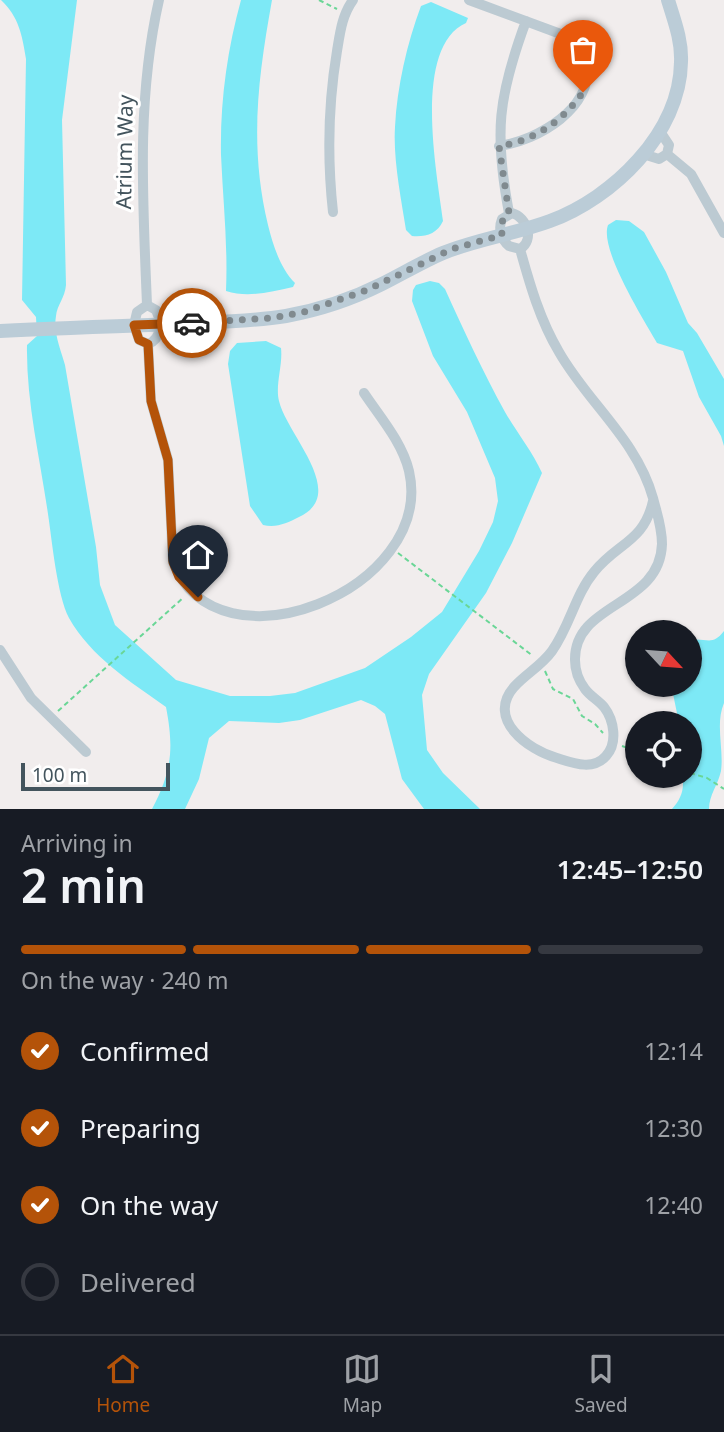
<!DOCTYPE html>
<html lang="en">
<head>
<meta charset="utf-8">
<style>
	:root { --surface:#171b24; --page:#20242c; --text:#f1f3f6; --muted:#9ea1a6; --line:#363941; --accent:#b45309 }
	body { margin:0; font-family:"Noto Sans",sans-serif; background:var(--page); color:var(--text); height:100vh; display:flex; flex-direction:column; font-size:26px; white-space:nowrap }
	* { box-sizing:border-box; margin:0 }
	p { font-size:23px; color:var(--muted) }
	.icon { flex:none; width:38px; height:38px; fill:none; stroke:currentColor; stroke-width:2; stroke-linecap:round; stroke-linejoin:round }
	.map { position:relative; height:809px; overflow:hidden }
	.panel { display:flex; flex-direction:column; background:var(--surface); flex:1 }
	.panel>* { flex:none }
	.needle { width:46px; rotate:116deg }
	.buttons { position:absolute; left:625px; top:620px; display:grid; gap:14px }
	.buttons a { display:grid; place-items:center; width:77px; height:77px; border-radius:50%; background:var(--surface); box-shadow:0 2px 5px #0004; font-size:35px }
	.scale { position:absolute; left:21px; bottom:18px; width:149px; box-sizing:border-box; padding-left:7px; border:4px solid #43545d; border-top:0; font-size:19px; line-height:24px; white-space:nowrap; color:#43545d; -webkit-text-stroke:5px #fff; paint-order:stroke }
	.pin { position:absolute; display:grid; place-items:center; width:60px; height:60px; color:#fff; margin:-72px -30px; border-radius:50% 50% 50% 0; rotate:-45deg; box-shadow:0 0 7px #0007 }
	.pin .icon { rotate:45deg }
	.courier { position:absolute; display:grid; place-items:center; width:70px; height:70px; margin:-35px; border:5px solid #b45309; border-radius:50%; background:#fff; color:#222; box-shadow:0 2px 9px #0007 }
	.overview em { font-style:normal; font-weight:600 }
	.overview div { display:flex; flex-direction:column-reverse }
	.overview { display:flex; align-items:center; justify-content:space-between; height:119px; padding:0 21px }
	h1 { font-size:46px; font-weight:600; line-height:52px }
	.bar { display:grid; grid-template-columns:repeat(4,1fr); gap:10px 7px; align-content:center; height:84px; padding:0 21px }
	.bar i { height:9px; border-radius:5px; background:var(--line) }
	.bar .selected { background:var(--accent) }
	.bar p { grid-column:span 4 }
	ol { padding:0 21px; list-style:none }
	li { display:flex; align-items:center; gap:21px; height:77px }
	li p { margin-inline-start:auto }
	li .icon { padding:7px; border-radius:50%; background:var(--accent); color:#fff; stroke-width:4 }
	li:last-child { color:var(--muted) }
	li i { width:38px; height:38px; border:4px solid var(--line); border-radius:50% }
	.dock { display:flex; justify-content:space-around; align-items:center; height:98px; border-top:2px solid var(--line); background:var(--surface); font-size:19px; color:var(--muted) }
	.dock a { display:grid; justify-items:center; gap:4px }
	.dock .selected { color:var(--accent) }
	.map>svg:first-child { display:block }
	.water { fill:#7de9f6 }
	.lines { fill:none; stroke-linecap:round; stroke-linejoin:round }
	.path { stroke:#6ad696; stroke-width:2; stroke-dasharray:5 3.5; stroke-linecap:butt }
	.street { stroke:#bccad2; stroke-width:10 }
	.secondary { stroke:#bbccd7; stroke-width:14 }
	.done { stroke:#808a8f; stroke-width:7; stroke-dasharray:0 12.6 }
	.route { stroke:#b45309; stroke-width:9 }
	.labels { text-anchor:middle; stroke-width:6; stroke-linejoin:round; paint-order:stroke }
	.street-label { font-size:21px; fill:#43545d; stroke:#fff }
</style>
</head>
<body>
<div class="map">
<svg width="724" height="809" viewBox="0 0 724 809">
	<rect width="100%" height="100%" fill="#f1eded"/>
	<!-- water -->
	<path class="water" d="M 1,0 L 77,0 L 62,120 L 66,285 C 65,298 57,305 56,316 C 53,333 61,350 65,365 L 96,547 L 100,585 L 115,625 L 176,680 L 230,696 L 270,696 L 295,693 L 365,668 L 411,637 L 442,612 L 479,551 L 493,522 L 498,501 L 495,478 L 467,412 L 433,356 L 412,301 L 413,290 L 416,285 L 430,281 L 439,283 L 445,289 C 464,331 483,372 505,412 C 517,433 532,451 542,473 L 512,543 L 486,593 L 429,674 L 422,695 L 427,750 L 443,773 L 480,809 L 424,809 L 402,779 L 385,714 L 375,706 L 361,700 L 300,720 L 279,723 L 229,721 L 209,738 L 199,779 L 185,809 L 152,809 C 172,771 174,749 166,707 C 131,682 91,657 69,618 C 57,595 52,540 48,514 C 40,458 26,401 27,345 L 37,336 L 36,317 L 22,300 L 26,59 C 22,35 19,17 1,0 Z
		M 241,0 L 272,0 C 258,78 249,146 268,225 C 273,245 280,268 295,283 L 293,287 C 270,292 248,298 226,291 C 228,244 223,201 221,155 C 220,102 227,51 241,0 Z
		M 431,2 L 468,18 L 466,23 C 412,47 437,174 443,221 C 437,234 426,237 412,236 L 406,230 C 401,198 393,159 395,127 C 397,87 407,43 421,6 Z
		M 616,220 L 629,221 L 644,232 L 666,272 L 688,323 L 697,333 L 724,379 L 724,446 L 721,436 L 699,397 L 683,351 L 657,343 C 644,320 599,249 608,225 Z
		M 266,341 L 281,348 C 283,365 275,385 279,401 C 287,435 349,494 299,517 C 287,523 277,528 263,525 L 250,506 L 228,364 L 230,351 L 237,343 Z
		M 724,631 L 724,703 C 715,724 724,749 721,771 C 718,785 709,795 709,809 L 672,809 C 681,799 685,789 682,775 L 690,775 L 690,723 L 679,723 L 671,684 L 690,684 L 690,640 C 706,637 712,647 724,631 Z"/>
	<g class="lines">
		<!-- path -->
		<path class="path" d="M 319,0 L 337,9
			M 398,553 L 533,656
			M 545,671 L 553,689 L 573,699 L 582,716 L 595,724 L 603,733
			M 58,711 L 184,597
			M 622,746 L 637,751
			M 690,773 L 707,778 L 724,789"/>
		<!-- street -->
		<path class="street" d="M 469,0 L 566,36 C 576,42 583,50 586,62 C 596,107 537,141 499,146
			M 659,130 L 669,145 L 667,154
			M 643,154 L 659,159 L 667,154
			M 667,154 L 691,174 L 724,233
			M 333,212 C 327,157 328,105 337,51 C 340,33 342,15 353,0
			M 509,213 C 494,133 498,97 526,21
			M 512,213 C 527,217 535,240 520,249 L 509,246 C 501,239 498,229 502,219 Z
			M 520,249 C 530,285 540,320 559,352 C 588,403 637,440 653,498 C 657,514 662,527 662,544 C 660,607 574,602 575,660 C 575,670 579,681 585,689 C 590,696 598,700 604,707 C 614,720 618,743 606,756 C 593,771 573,763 557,758 C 528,750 486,719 514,687 C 526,674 542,665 552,651 C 570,626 575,595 594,572 C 617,543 644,542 653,501
			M 147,305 C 143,202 136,101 159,0
			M 147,305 L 156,310 C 162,321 162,339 148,344 L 139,340 L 134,325 L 137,312 Z
			M 148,344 L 151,401 L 168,460 L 173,562 C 217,677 436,590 409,471 C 402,442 380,417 364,393
			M 0,650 L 31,698 L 86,752"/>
		<!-- secondary -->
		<path class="secondary" d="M 0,331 C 58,328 117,326 175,324 C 212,322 250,322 286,316 C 319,310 352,299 382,284 C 402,274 422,262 443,253 C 477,239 515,234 550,221 C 613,198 680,133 681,62 C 682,40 674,20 668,0"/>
	</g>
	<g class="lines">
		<!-- done -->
		<path class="done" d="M 192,323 L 271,318 L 304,312 L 367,290 L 452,249 L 502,235 L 501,223 L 509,213 L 499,146 C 534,141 563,121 583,92"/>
		<!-- route -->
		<path class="route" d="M 192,323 L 134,325 L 139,340 L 148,344 L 151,401 L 168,460 L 173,562 L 179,577 L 198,597"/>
	</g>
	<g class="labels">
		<!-- street labels -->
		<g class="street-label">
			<text transform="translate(125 152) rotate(-89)" y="7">Atrium Way</text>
		</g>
	</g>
</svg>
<div class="buttons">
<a><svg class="needle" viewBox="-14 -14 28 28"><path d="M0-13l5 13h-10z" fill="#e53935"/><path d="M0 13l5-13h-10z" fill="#9ea1a6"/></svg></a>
<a><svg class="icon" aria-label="locate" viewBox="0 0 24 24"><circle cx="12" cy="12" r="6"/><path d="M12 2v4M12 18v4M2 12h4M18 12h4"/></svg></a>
</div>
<div class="scale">100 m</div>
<div class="pin" style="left:583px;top:92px;background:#ea580c"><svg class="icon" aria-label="bag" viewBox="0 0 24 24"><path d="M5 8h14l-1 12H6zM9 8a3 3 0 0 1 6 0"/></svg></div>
<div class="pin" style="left:198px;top:597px;background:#1f2937"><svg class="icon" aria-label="home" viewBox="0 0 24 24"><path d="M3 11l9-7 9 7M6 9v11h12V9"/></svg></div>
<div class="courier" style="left:192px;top:323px"><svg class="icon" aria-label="car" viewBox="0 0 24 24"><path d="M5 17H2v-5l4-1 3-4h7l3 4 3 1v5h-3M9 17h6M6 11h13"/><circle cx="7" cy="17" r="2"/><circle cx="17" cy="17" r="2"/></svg></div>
</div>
<section class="panel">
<div class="overview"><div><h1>2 min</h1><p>Arriving in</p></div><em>12:45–12:50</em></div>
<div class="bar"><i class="selected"></i><i class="selected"></i><i class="selected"></i><i></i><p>On the way · 240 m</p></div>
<ol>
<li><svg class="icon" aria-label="check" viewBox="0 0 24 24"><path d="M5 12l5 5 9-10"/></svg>Confirmed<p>12:14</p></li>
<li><svg class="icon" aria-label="check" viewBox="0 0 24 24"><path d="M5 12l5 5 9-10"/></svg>Preparing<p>12:30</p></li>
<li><svg class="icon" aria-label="check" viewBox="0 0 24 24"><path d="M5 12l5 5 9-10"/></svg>On the way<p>12:40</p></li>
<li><i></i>Delivered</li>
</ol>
</section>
<nav class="dock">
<a class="selected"><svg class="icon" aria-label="home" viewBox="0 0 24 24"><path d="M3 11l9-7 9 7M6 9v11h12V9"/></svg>Home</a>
<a><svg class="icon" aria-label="map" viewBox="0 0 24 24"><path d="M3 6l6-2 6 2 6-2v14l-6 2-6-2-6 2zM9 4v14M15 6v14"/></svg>Map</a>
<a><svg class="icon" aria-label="saved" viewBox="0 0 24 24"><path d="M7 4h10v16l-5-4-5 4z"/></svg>Saved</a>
</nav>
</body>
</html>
